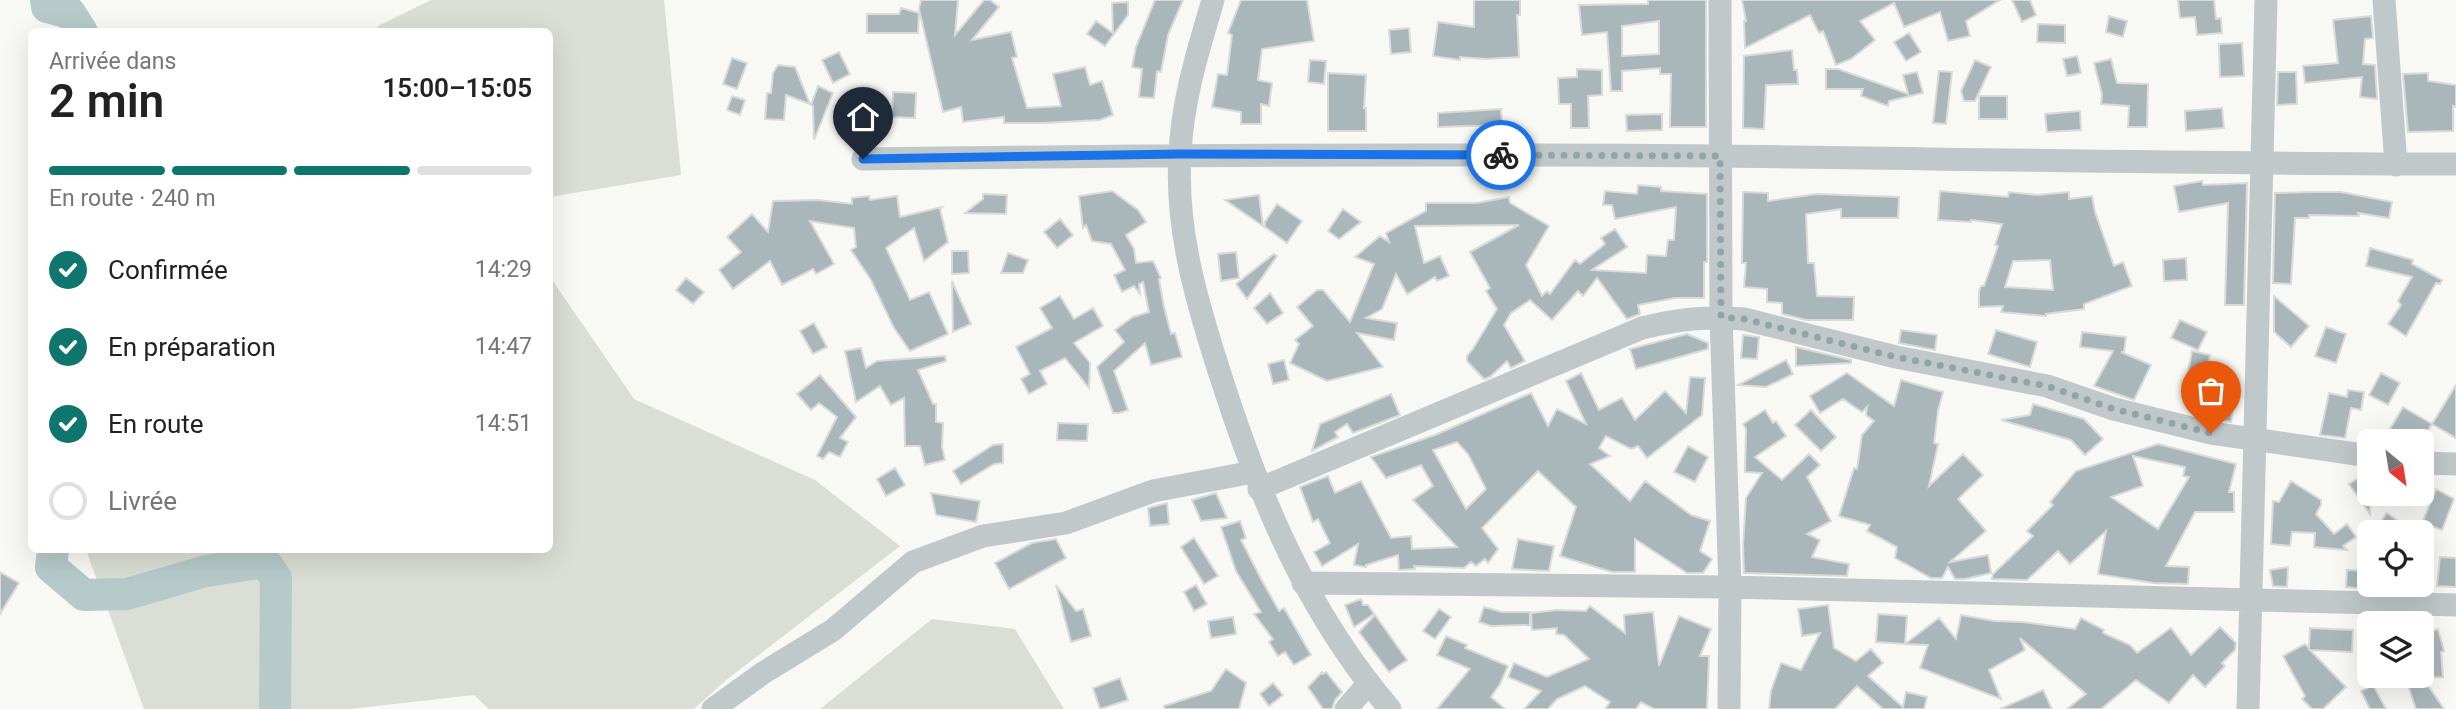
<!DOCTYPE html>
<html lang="fr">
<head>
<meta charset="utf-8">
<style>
	:root { --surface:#fff; --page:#f6f6f6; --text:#222; --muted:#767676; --line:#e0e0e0; --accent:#0f766e }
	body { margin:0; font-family:Roboto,sans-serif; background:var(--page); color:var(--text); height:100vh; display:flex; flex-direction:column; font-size:26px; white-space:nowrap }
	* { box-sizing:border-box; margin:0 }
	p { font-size:23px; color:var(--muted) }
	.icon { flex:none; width:38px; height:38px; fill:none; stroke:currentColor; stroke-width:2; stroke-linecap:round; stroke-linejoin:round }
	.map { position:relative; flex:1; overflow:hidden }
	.side { position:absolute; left:28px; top:28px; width:525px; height:525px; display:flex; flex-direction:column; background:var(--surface); border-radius:10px; box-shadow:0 7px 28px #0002 }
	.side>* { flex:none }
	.needle { width:46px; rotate:150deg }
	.fabs { position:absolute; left:2357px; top:429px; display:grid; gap:14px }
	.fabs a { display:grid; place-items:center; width:77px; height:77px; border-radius:10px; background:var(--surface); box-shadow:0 7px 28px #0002; font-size:35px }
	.pin { position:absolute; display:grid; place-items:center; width:60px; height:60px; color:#fff; margin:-72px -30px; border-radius:50% 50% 50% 0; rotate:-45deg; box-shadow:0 0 7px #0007 }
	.pin .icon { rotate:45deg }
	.courier { position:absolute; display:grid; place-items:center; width:70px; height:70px; margin:-35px; border:5px solid #1a73e8; border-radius:50%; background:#fff; color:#222; box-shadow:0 2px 9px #0007 }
	.headline em { font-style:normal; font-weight:600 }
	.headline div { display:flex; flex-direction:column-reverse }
	.headline { display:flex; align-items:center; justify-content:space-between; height:119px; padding:0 21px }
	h1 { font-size:46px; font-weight:600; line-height:52px }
	.bar { display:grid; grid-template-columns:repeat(4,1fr); gap:10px 7px; align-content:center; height:84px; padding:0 21px }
	.bar i { height:9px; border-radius:5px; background:var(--line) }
	.bar .selected { background:var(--accent) }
	.bar p { grid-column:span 4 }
	ol { padding:0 21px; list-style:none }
	li { display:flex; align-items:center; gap:21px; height:77px }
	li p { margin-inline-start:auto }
	li .icon { padding:7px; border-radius:50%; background:var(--accent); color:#fff; stroke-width:4 }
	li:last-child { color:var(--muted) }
	li i { width:38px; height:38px; border:4px solid var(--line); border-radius:50% }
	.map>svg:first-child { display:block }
	.green { fill:#daded4 }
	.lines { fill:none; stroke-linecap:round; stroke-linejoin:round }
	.river { stroke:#b6caca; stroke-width:32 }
	.building { fill:#a9b7bb; stroke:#dadad8; stroke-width:2; fill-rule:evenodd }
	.minor { stroke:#c0c8ca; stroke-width:23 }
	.done { stroke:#93a4a8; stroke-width:7; stroke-dasharray:0 12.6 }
	.route { stroke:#1a73e8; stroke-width:9 }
</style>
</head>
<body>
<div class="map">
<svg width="2456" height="709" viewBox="0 0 2456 709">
	<rect width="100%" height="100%" fill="#f8f8f5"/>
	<!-- green -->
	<path class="green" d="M 431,0 L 664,0 L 681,175 L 550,197 L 550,32 L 372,31 L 380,25 Z
		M 550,277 L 634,399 L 815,480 L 900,546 L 725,681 L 694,709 L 489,709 L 474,695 L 350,709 L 144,709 L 86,550 L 550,550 Z
		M 932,619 L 1015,629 L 1064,709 L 820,709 Z"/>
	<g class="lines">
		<!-- river -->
		<path class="river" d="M 46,0 L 47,7 L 70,13 L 82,32
			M 53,550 L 51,567 L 84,595 L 127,594 L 206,571 L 265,562 L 276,578 L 275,709"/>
	</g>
	<!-- building -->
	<path class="building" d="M 921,0 L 958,0 L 955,35 L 984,0 L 990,0 L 999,7 L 972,40 L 1011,32 L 1017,57 L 1012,58 L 1027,108 L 1061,106 L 1053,74 L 1085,67 L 1090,85 L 1102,81 L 1113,115 L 1100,120 L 1043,123 L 1004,123 L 1004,117 L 963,122 L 961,107 L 943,112 L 919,9 Z
		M 1155,0 L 1183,0 L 1168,35 L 1161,72 L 1157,71 L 1154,98 L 1139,97 L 1142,69 L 1132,67 L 1136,47 Z
		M 1241,0 L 1307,0 L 1314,41 L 1262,49 L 1258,80 L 1272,83 L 1269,106 L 1261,104 L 1261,124 L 1241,124 L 1241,112 L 1212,107 L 1218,74 L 1227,75 L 1232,35 L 1228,33 Z
		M 1474,0 L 1520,0 L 1520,15 L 1517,15 L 1519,57 L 1486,59 L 1460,57 L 1460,60 L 1433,56 L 1438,22 L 1474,27 Z
		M 1648,0 L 1706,0 L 1706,127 L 1670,127 L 1671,74 L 1660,74 L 1660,68 L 1622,71 L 1622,91 L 1611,91 L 1607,32 L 1582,35 L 1579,5 L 1648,4 ZM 1659,21 L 1659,54 L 1622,56 L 1622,26 Z
		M 1742,0 L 2000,0 L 1966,21 L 1970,36 L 1948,41 L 1940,12 L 1904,27 L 1894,3 L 1860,21 L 1875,40 L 1851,59 L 1836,65 L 1823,31 L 1819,33 L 1810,15 L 1745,48 L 1744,21 L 1746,21 Z
		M 2012,0 L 2030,0 L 2036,15 L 2022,22 Z
		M 2178,0 L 2214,0 L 2216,19 L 2221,18 L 2222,33 L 2197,35 L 2195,17 L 2180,18 Z
		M 1128,2 L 1128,15 L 1105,46 L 1087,34 L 1096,21 L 1113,33 L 1112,3 Z
		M 901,8 L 919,13 L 918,33 L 867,33 L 867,14 L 899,14 Z
		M 2109,16 L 2127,21 L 2123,37 L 2106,32 Z
		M 2371,16 L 2373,38 L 2365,39 L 2363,64 L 2375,65 L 2377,99 L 2360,97 L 2362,77 L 2305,83 L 2303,66 L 2338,63 L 2333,20 Z
		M 2038,24 L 2065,25 L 2065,43 L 2037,42 Z
		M 1409,28 L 1411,52 L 1391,54 L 1389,30 Z
		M 1909,33 L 1921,52 L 1906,61 L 1894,42 Z
		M 2242,43 L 2244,76 L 2220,77 L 2219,44 Z
		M 1792,50 L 1794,70 L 1797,70 L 1798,84 L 1766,85 L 1764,129 L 1743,128 L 1744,56 Z
		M 839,52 L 850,74 L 833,83 L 822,60 Z
		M 2077,56 L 2081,73 L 2067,76 L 2063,59 Z
		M 732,58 L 747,63 L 737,89 L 723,84 Z
		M 2111,59 L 2117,83 L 2148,84 L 2147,127 L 2128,127 L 2129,106 L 2101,104 L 2102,94 L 2094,63 Z
		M 1310,60 L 1326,61 L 1324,84 L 1308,82 Z
		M 1975,60 L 1991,67 L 1975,101 L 1964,101 L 1961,91 Z
		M 778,65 L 795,67 L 810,104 L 786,95 L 784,120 L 765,119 L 767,93 L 771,93 L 773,73 Z
		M 1577,69 L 1602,70 L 1602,95 L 1588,96 L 1589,128 L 1571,128 L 1571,104 L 1559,104 L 1558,78 L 1577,77 Z
		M 1826,69 L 1838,69 L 1908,94 L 1903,75 L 1917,72 L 1923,93 L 1889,101 L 1888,106 L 1861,96 L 1863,89 L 1826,89 Z
		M 1939,71 L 1952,72 L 1946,124 L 1933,123 Z
		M 2278,72 L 2296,72 L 2297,104 L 2277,105 Z
		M 1328,73 L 1366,75 L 1364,108 L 1366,108 L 1366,131 L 1328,131 Z
		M 2428,73 L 2428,81 L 2456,85 L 2456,107 L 2453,106 L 2453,131 L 2408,132 L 2403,74 Z
		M 818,86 L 833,93 L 814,140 L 813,106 L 811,105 Z
		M 893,92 L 916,93 L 915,118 L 892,117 Z
		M 732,96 L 745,100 L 740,115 L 727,110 Z
		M 1979,96 L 2007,96 L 2007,119 L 1979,119 Z
		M 2222,108 L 2224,128 L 2186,131 L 2185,111 Z
		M 1501,109 L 1502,125 L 1438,127 L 1438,113 Z
		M 2080,111 L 2081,130 L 2047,132 L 2045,114 Z
		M 1662,114 L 1662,130 L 1627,131 L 1626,115 Z
		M 2202,181 L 2203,185 L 2247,183 L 2244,305 L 2225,305 L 2228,203 L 2179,212 L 2174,186 Z
		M 1638,185 L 1661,187 L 1661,191 L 1707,194 L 1707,262 L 1704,262 L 1704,298 L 1675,298 L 1638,305 L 1640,314 L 1627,319 L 1597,278 L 1583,296 L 1578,291 L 1552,320 L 1530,300 L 1511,313 L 1504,325 L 1525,361 L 1511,368 L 1507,361 L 1490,377 L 1484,379 L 1467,361 L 1467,356 L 1473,349 L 1497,309 L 1486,291 L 1490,288 L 1470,252 L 1519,225 L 1415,226 L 1424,263 L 1440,256 L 1449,276 L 1437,281 L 1435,277 L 1407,294 L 1396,274 L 1382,309 L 1366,318 L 1397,323 L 1394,340 L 1357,333 L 1383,367 L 1327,381 L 1290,363 L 1299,344 L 1295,340 L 1313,326 L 1297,307 L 1317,290 L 1323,290 L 1350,322 L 1374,264 L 1355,257 L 1380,236 L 1389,242 L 1386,233 L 1426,211 L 1426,203 L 1477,203 L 1509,197 L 1510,203 L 1549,226 L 1526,265 L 1542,296 L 1547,291 L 1550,294 L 1575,260 L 1580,264 L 1605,244 L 1601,238 L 1615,229 L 1627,247 L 1592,270 L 1646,273 L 1647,255 L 1666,256 L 1668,240 L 1674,240 L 1676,207 L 1615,219 L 1612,205 L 1603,205 L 1605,191 L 1637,194 Z
		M 1112,191 L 1138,210 L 1146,222 L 1126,235 L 1134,249 L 1136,263 L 1153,261 L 1161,278 L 1159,279 L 1164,307 L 1171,334 L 1175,333 L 1182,357 L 1151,365 L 1145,343 L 1114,371 L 1128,410 L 1119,413 L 1113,413 L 1097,367 L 1124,342 L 1115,330 L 1133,317 L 1149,312 L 1143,282 L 1139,284 L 1140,294 L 1134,286 L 1122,292 L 1114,275 L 1125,270 L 1111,244 L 1092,241 L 1086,225 L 1083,228 L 1079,196 Z
		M 1940,191 L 2008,197 L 2009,192 L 2037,195 L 2069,192 L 2069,199 L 2092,196 L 2095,212 L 2114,266 L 2123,262 L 2132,286 L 2084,304 L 2084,309 L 2046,314 L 2046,316 L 2001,312 L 2003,306 L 1979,307 L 1979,292 L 1981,286 L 1984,286 L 1998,246 L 1995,245 L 2002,224 L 1971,220 L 1971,222 L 1938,220 ZM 2050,260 L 2053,290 L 2005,287 L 2013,261 Z
		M 1743,192 L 1768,193 L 1768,201 L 1817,194 L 1899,197 L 1898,218 L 1841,218 L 1841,209 L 1806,214 L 1808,263 L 1814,263 L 1817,296 L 1854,297 L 1853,320 L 1806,320 L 1782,314 L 1782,303 L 1767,302 L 1767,289 L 1744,287 L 1746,263 L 1742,263 Z
		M 2313,192 L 2341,192 L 2392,202 L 2389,218 L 2358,213 L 2359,216 L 2309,215 L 2309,218 L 2295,218 L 2291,284 L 2273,283 L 2275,193 Z
		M 983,194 L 1007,195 L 1006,214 L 965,213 L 983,199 Z
		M 1259,195 L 1263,226 L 1225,200 Z
		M 869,196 L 870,200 L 897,196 L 900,217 L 942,207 L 940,209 L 948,242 L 924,261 L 914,228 L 886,248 L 910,300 L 929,292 L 948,334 L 910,351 L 894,328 L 871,280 L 851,250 L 856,247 L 854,228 L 810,221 L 834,264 L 816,274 L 813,269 L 782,285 L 770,261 L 733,289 L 719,270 L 741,252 L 727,237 L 752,214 L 768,232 L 773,201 L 818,200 L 852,204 L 852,198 Z
		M 1277,204 L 1302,221 L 1287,243 L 1265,227 L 1265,222 Z
		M 1343,209 L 1361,222 L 1339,239 L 1328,231 Z
		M 1060,219 L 1073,235 L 1057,248 L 1044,232 Z
		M 2370,248 L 2413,260 L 2412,264 L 2442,280 L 2440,284 L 2436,283 L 2406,336 L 2388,324 L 2401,305 L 2398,301 L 2412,277 L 2366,266 Z
		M 952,251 L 968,251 L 969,273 L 952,274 Z
		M 1236,252 L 1239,278 L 1221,281 L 1218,254 Z
		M 1008,253 L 1028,260 L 1023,273 L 1001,273 Z
		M 1274,254 L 1277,256 L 1247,299 L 1236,284 Z
		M 2186,258 L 2187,280 L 2164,281 L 2163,260 Z
		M 686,278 L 704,292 L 693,304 L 676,290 Z
		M 952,281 L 971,324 L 953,332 Z
		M 1270,293 L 1283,313 L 1267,324 L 1254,308 Z
		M 1060,296 L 1074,319 L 1093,308 L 1103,326 L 1074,343 L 1090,363 L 1089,388 L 1065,358 L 1040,371 L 1047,384 L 1029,394 L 1021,379 L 1030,374 L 1016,347 L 1052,328 L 1040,308 Z
		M 2274,296 L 2309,326 L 2291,347 L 2274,332 Z
		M 2180,320 L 2207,332 L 2198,350 L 2171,338 Z
		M 814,323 L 827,347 L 813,354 L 800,331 Z
		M 2326,327 L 2346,334 L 2336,363 L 2315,356 Z
		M 1901,330 L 1937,335 L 1935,350 L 1899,343 Z
		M 1996,330 L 2037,342 L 2030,367 L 1988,354 Z
		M 2082,332 L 2126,337 L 2124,352 L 2121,352 L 2151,365 L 2134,400 L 2094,386 L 2113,351 L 2080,347 Z
		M 1687,334 L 1708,343 L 1708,349 L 1636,369 L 1630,349 Z
		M 1743,335 L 1759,337 L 1757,359 L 1741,358 Z
		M 1796,347 L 1851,360 L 1851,363 L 1796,366 Z
		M 861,348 L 866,368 L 877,361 L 945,356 L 946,361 L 918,370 L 933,404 L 936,404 L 936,422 L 943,423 L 942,447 L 945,460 L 925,465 L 920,446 L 905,446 L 904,398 L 891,405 L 880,386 L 856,402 L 845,351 Z
		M 2192,351 L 2210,355 L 2205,376 L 2188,373 Z
		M 1284,360 L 1289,380 L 1273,384 L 1268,364 Z
		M 1786,360 L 1793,374 L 1766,387 L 1738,385 Z
		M 1581,373 L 1599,410 L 1622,398 L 1635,420 L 1665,391 L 1686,413 L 1690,377 L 1705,378 L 1702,415 L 1647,458 L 1638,446 L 1631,449 L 1606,436 L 1599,448 L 1610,456 L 1590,464 L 1630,501 L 1645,481 L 1691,515 L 1710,521 L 1700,551 L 1712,559 L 1703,573 L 1687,573 L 1635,539 L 1635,572 L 1612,572 L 1560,556 L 1576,507 L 1538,471 L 1482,528 L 1498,549 L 1488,563 L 1485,559 L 1476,566 L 1471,562 L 1464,568 L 1414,566 L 1415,569 L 1399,570 L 1398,555 L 1366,565 L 1366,567 L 1354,565 L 1358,544 L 1322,566 L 1314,552 L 1330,543 L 1318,519 L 1313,522 L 1300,487 L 1328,476 L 1335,493 L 1361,481 L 1391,538 L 1411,536 L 1412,549 L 1457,547 L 1413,500 L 1433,486 L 1421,465 L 1386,478 L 1371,457 L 1435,435 L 1531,393 L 1548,426 L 1557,409 L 1586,424 L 1566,381 ZM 1457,442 L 1468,454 L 1486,489 L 1466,509 L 1433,450 Z
		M 1847,373 L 1894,406 L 1901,380 L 1943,392 L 1938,411 L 1934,443 L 1938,444 L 1929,486 L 1963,454 L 1983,475 L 1958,499 L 1986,531 L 1950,562 L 1988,555 L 1991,573 L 1965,579 L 1955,579 L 1948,567 L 1942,578 L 1931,578 L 1895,558 L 1897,547 L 1867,531 L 1870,525 L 1839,516 L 1854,468 L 1857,469 L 1862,435 L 1874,421 L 1866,415 L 1867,407 L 1862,412 L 1843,399 L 1820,413 L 1810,396 Z
		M 2381,373 L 2400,383 L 2388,405 L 2369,395 Z
		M 820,375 L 856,417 L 840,438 L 848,442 L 840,457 L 829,452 L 823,459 L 817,456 L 837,417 L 819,403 L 811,410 L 797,394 Z
		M 2456,385 L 2456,438 L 2432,424 Z
		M 2348,390 L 2364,392 L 2361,410 L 2351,408 L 2345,438 L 2320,435 L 2329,393 L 2347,397 Z
		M 1391,394 L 1400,415 L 1353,433 L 1347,424 L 1335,432 L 1338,437 L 1312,451 L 1320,424 Z
		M 2203,397 L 2234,401 L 2231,422 L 2200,416 Z
		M 2033,404 L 2084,419 L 2103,439 L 2085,455 L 2071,440 L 2001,420 L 2030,415 Z
		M 2403,407 L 2432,424 L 2422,441 L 2410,441 L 2390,429 Z
		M 1765,410 L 1773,423 L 1776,421 L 1786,436 L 1755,457 L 1782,480 L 1809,454 L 1820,465 L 1807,477 L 1831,521 L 1807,534 L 1820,540 L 1812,557 L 1849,564 L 1847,576 L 1744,573 L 1743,545 L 1746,498 L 1762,473 L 1745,472 L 1746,429 L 1743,424 Z
		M 1811,410 L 1836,437 L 1821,451 L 1795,425 Z
		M 1058,423 L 1088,424 L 1087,441 L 1057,440 Z
		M 1003,444 L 1003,463 L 994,464 L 961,484 L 953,471 L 993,445 Z
		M 2158,444 L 2236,464 L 2229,492 L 2234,492 L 2234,512 L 2195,512 L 2166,566 L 2189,567 L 2188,584 L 2153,583 L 2098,574 L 2106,531 L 2070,564 L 2058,551 L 2027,580 L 1992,579 L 1993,574 L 2033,536 L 2027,531 L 2053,505 L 2050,502 L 2076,471 ZM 2133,456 L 2185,467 L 2183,476 L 2189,477 L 2158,529 L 2111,497 L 2143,486 Z
		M 1688,446 L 1708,457 L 1695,482 L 1674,472 Z
		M 895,468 L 905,485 L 886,496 L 877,479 Z
		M 2370,471 L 2370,514 L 2349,484 Z
		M 2291,481 L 2321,500 L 2321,505 L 2316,514 L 2334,534 L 2347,524 L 2356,537 L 2343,546 L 2347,550 L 2314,547 L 2315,533 L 2292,532 L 2290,546 L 2271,544 L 2273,501 L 2279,502 Z
		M 2436,489 L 2454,499 L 2442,530 L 2422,523 Z
		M 931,493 L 980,501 L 976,522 L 936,515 Z
		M 1216,493 L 1227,518 L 1201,521 L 1192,500 Z
		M 1167,503 L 1169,524 L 1150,526 L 1148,508 Z
		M 2387,513 L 2413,532 L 2373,532 Z
		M 1240,521 L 1246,538 L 1241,540 L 1261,579 L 1279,611 L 1284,608 L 1311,655 L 1294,665 L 1285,652 L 1278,656 L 1269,642 L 1273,639 L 1254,614 L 1261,612 L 1236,571 L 1221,527 Z
		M 1194,538 L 1218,576 L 1204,584 L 1181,547 Z
		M 1056,539 L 1066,558 L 1009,589 L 995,563 L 1032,543 Z
		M 1518,539 L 1554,546 L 1549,571 L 1512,569 Z
		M 2440,557 L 2456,558 L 2456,587 L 2437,586 Z
		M 2288,567 L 2287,587 L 2273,586 L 2270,570 Z
		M 2347,570 L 2367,571 L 2366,589 L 2346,587 Z
		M 0,572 L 19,583 L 0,614 Z
		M 1056,585 L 1076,611 L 1083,609 L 1091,636 L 1071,642 Z
		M 1196,585 L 1207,604 L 1194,611 L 1184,592 Z
		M 1361,599 L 1363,605 L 1368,605 L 1374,614 L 1354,627 L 1345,605 Z
		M 1828,605 L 1834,648 L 1856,661 L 1871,649 L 1883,663 L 1868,676 L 1903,707 L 1906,692 L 1927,697 L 1924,709 L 1883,709 L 1857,686 L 1835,709 L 1769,709 L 1771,691 L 1781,663 L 1801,670 L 1820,633 L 1802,636 L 1798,609 Z
		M 1590,606 L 1625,633 L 1624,615 L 1653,612 L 1659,666 L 1679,616 L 1711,629 L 1700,656 L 1709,656 L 1707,709 L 1654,709 L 1641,702 L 1636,709 L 1605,709 L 1610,702 L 1585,686 L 1557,699 L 1548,709 L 1524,709 L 1541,691 L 1508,677 L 1514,663 L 1547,677 L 1589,659 L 1564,635 L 1556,634 L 1557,628 L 1532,630 L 1531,613 L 1557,610 L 1586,611 Z
		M 1484,607 L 1502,612 L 1530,612 L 1530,625 L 1491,626 L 1479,622 Z
		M 1439,609 L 1451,617 L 1435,639 L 1423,631 Z
		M 1878,614 L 1907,616 L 1905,644 L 1876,642 Z
		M 1375,615 L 1407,660 L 1389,672 L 1359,632 Z
		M 1961,615 L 1994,621 L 2023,622 L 2075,629 L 2081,618 L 2104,630 L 2103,633 L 2130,645 L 2137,653 L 2171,628 L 2191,655 L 2220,627 L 2236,643 L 2235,650 L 2222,663 L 2225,666 L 2205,687 L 2193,675 L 2169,703 L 2136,680 L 2101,709 L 2067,709 L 2086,694 L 2020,638 L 2025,650 L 1989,670 L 2001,699 L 1920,668 L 1928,645 L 1905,644 L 1939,618 L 1956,639 Z
		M 1233,617 L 1236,634 L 1211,638 L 1208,621 Z
		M 2310,628 L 2353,630 L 2352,652 L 2310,650 L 2346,687 L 2323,709 L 2312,709 L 2302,699 L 2305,696 L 2283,656 L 2305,644 L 2309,648 Z
		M 2438,629 L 2444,651 L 2441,652 L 2443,677 L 2423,678 L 2444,709 L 2416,709 L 2405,676 L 2422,676 L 2422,634 Z
		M 1446,636 L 1467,645 L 1465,648 L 1508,666 L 1500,684 L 1491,697 L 1505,709 L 1437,709 L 1470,669 L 1437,655 Z
		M 1226,669 L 1246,683 L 1239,709 L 1165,709 L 1164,706 L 1211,691 Z
		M 1322,672 L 1323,674 L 1326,672 L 1342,692 L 1335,700 L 1332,709 L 1323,709 L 1308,687 Z
		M 1120,678 L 1128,700 L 1100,709 L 1093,688 Z
		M 1273,683 L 1283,695 L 1269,706 L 1260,694 Z
		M 2373,685 L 2386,709 L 2370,709 L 2361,691 Z
		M 2043,690 L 2052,709 L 2000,709 Z"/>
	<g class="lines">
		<!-- minor -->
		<path class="minor" d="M 1213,0 C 1198,51 1182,101 1180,155 C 1175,230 1198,306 1221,377 C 1259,496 1307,613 1390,709
			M 1720,0 L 1721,317 L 1730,587 L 1729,709
			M 2384,0 L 2396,165
			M 863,159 C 1149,155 1434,154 1720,156 C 1965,159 2211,164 2456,164
			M 2422,463 L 2456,464
			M 1259,489 L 1642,328 C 1680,319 1705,316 1744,319 L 1896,357 L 2047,386 L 2114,409 L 2211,433 L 2370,456
			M 1303,583 L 1730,587 L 2456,605
			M 713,709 L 763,673 L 833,630 L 913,562 L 983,536 L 1066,523 L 1153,491 L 1253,472
			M 1346,709 L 1368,684
			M 2248,709 L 2266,0"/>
	</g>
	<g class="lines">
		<!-- done -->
		<path class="done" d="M 1501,155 L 1720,156 L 1721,317 L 1744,319 L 1896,357 L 2047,386 L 2114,409 L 2211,433"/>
		<!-- route -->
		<path class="route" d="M 863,159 L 1180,154 L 1501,155"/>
	</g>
</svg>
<div class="fabs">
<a><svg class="needle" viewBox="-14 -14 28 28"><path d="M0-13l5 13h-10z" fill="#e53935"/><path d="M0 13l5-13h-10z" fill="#767676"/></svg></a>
<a><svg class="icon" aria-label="locate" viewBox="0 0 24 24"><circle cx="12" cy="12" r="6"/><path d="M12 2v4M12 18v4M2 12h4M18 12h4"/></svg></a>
<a><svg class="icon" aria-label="layers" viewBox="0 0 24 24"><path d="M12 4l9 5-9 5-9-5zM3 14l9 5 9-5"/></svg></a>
</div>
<div class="pin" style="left:2211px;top:433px;background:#ea580c"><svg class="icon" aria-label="bag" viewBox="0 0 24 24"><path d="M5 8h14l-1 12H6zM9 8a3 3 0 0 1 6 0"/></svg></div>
<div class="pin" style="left:863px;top:159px;background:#1f2937"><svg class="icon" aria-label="home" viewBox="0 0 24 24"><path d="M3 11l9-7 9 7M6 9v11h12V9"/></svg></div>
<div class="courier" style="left:1501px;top:155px"><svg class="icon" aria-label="bike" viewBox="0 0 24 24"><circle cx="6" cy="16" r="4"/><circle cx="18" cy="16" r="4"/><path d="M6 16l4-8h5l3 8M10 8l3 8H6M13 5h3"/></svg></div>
<section class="side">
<div class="headline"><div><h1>2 min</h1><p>Arrivée dans</p></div><em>15:00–15:05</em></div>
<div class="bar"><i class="selected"></i><i class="selected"></i><i class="selected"></i><i></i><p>En route · 240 m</p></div>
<ol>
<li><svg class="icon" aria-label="check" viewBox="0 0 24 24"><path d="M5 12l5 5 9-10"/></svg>Confirmée<p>14:29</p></li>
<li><svg class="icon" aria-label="check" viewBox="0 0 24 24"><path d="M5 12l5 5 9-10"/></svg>En préparation<p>14:47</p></li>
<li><svg class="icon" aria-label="check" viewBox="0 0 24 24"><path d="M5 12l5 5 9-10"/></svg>En route<p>14:51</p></li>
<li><i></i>Livrée</li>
</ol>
</section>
</div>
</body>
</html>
